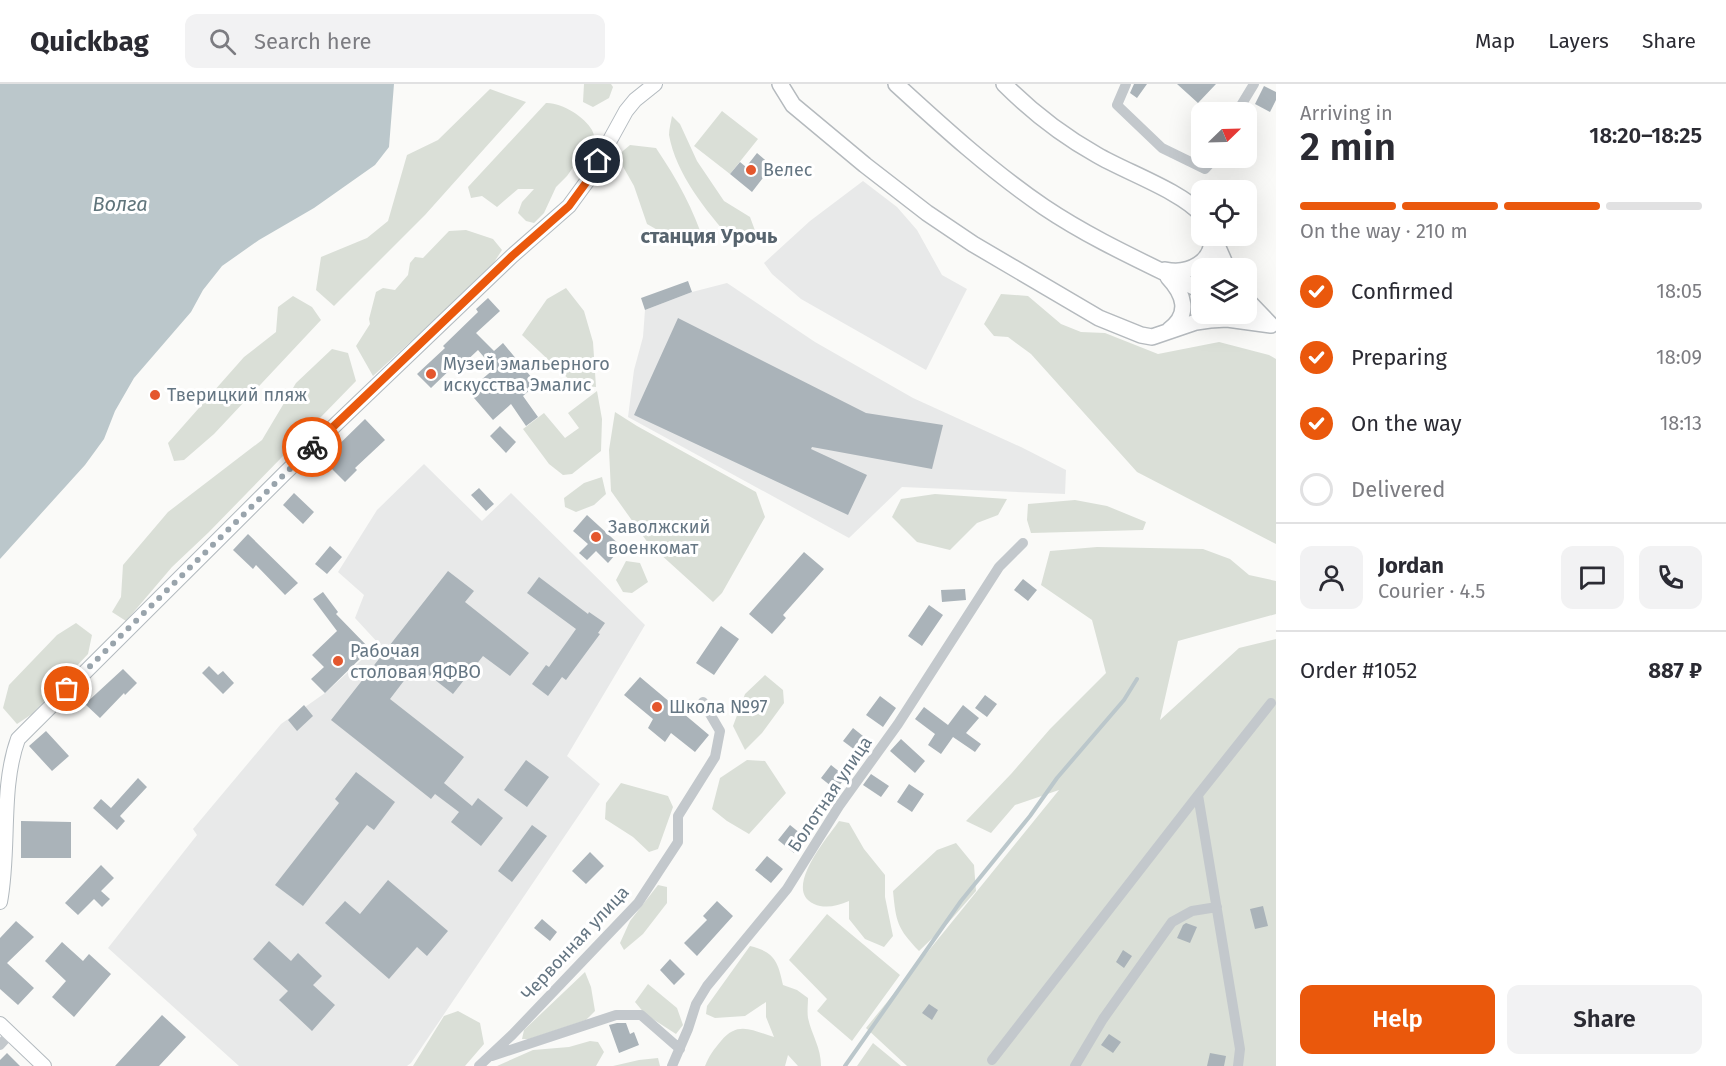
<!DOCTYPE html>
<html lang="en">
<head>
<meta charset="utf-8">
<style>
	:root { --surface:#fff; --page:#f2f2f3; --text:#2b2b33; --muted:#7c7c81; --line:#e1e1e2; --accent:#ea580c }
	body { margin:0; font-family:"Fira Sans",sans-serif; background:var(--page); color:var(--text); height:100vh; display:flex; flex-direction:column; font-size:22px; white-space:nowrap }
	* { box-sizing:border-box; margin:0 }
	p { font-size:20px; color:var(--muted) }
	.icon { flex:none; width:33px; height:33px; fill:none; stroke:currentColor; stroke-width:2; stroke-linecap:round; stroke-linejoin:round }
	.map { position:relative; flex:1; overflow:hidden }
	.drawer { display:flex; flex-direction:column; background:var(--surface); width:450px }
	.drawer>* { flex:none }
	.needle { width:39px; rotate:67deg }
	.controls { position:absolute; left:1191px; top:18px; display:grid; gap:12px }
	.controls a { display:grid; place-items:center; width:66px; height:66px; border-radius:12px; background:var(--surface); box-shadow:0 6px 24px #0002; font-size:30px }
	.pin { position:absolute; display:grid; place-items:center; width:51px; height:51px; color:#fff; margin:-26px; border:3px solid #fff; border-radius:50%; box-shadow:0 2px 6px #0007 }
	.courier { position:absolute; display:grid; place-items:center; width:60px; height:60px; margin:-30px; border:4px solid #ea580c; border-radius:50%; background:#fff; color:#222; box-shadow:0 2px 8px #0007 }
	.overview em { font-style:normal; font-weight:600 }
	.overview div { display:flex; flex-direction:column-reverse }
	.overview { display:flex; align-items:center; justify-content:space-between; height:102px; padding:0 24px }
	h1 { font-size:39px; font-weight:600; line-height:45px }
	.bar { display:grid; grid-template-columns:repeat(4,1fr); gap:9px 6px; align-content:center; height:72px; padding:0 24px }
	.bar i { height:8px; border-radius:4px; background:var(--line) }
	.bar .current { background:var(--accent) }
	.bar p { grid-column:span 4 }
	.line { display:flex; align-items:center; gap:15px; padding:0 24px; border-top:2px solid var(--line) }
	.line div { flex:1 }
	.round { display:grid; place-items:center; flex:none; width:63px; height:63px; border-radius:12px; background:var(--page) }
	ol { padding:0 24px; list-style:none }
	li { display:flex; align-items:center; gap:18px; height:66px }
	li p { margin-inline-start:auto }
	li .icon { padding:6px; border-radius:50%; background:var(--accent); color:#fff; stroke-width:4 }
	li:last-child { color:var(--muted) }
	li i { width:33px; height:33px; border:3px solid var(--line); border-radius:50% }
	.action { display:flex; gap:12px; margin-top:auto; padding:12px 24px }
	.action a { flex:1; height:69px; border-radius:12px; background:var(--accent); color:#fff; font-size:24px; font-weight:600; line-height:69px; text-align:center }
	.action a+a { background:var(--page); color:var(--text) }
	header { display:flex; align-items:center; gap:36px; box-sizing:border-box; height:84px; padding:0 30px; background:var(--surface); border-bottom:2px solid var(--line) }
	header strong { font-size:28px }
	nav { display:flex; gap:33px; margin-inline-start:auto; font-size:21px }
	.search { width:420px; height:54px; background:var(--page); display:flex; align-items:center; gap:15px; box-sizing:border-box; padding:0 21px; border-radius:12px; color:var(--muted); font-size:22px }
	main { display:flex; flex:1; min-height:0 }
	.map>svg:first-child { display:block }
	.built { fill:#e8e9e9 }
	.green { fill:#dadfd7 }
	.water { fill:#bbc7cb }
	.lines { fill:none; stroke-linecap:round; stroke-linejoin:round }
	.stream { stroke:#bbc7cb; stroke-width:4 }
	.building { fill:#aab3b9 }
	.secondary-casing { stroke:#b3babf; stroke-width:16 }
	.primary-casing { stroke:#b5babe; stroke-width:18 }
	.street { stroke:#c3c8cc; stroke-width:10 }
	.secondary { stroke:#fff; stroke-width:14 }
	.primary { stroke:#fff; stroke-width:15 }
	.done { stroke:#99a4ac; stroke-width:6; stroke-dasharray:0 10.8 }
	.route { stroke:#ea580c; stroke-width:8 }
	.poi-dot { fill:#e4572e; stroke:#fff; stroke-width:2 }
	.labels { text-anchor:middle; stroke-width:6; stroke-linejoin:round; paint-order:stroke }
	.poi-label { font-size:18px; fill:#657683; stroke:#fff; text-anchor:start }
	.street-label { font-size:18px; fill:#657683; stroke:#fff }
	.water-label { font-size:20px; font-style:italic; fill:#60757c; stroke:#fff }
	.neighbourhood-label { font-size:20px; font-weight:bold; fill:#57646e; stroke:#fff }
</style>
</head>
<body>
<header>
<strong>Quickbag</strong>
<div class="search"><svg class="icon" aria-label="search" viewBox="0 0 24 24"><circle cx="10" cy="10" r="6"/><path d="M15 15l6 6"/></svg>Search here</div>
<nav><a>Map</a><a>Layers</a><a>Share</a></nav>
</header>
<main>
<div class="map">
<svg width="1276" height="982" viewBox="0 0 1276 982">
	<rect width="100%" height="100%" fill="#fafaf8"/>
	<!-- built -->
	<path class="built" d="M 863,97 L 897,123 L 917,146 L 942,191 L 967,205 L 926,286 L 801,215 L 772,190 L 764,179 L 810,137 Z
		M 727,199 L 815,258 L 913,314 L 1021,363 L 1066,386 L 1065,410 L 902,403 L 849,454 L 628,333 L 634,286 L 643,253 L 645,226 L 692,208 Z
		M 424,380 L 482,437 L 511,409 L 645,541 L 567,672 L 600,700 L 411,979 L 407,982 L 239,982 L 108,864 L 197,751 L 193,745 L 281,640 L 325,609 L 379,560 L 355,534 L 364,511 L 338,488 L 377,426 Z"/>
	<!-- green -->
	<path class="green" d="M 584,0 L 611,0 L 613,3 L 609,14 L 593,23 L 583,18 Z
		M 490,5 L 526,18 L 425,131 L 334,222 L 316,206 L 321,173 L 367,154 L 388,137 L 407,71 L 438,56 Z
		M 546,19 C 561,18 585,33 592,46 C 594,50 595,56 596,61 L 587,71 L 576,79 L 567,92 L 556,103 L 544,129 L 534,139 L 526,137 L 518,129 L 522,118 L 534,105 L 518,105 L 497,123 L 482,112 L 471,114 L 468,103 Z
		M 722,27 L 758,55 L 730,90 L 694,62 Z
		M 672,32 L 680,40 L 697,77 L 724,117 L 750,133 L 757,152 L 748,158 L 732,156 C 706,127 676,90 669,51 C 669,45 671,38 672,32 Z
		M 630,61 L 656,64 C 677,95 694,126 705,161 C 683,161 666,151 647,140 L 634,102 L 617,72 Z
		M 466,146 L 493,155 L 502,166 L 489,186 L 373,292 L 356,262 L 370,240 L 369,235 L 376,208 L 383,204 L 395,206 L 408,191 L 410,179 L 415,173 L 423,174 L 449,147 Z
		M 566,204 L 584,227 L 593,258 L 596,303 L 575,301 L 522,251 L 547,215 Z
		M 1001,210 L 1028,212 L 1061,240 L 1081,248 L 1105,249 L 1158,270 L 1219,258 L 1269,271 L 1276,275 L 1276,460 L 1137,388 L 1031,270 L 1008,253 L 994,252 L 984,240 Z
		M 293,212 L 312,223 L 321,236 L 214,350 L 184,376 L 174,377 L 168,359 L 244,273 L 276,248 L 278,223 Z
		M 332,265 L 348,269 L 356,297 L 209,448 L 172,483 L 126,537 L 112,528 L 121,513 L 123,481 L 168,428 L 262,356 L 296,299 Z
		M 597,307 L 602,335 L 601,367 L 572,390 L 563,391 L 549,380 L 523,345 L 544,329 L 565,354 L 579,344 L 568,329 Z
		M 615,328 L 637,342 L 756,408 L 765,433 L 722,509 L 713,518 L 648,459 L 611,407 L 609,366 Z
		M 602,393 L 606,410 L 594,421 L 576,428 L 565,423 L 564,414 L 584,399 Z
		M 935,410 L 1007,415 L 998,431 L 977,439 L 950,466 L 917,458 L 892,433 L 901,415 Z
		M 1075,416 L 1107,422 L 1146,438 L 1143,446 L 1031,449 L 1027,436 L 1028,420 Z
		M 1097,463 L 1203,465 L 1230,475 L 1249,491 L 1276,497 L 1276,530 L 1178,557 L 1160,636 L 1239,564 L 1276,555 L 1276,982 L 907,982 L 866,944 L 1059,706 L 1015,721 L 991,749 L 966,737 L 1011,690 L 1050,645 L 1106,589 L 1092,536 L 1041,501 L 1050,467 Z
		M 626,477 L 640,479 L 648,498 L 632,509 L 623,508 L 616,496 Z
		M 76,539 L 92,551 L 88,570 L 32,630 L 17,640 L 3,624 L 9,601 L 57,551 Z
		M 765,591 L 783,606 L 784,619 L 762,649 L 745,666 L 733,642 L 745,610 Z
		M 747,676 L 765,677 L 786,709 L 749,750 L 727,737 L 712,725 L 720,694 Z
		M 621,699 L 668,712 L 673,723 L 658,765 L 649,768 L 633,753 L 605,735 L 606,719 Z
		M 839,737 L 849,739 L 864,765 L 885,791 L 885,813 L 893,852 L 884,863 L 865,855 L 849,835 L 849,817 C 837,822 825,825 814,820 C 782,806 828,753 839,737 Z
		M 956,759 L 974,781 L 976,807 L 948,839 L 919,867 C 897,844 896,838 893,807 L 937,766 Z
		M 658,801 L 667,803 L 667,819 L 643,850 L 624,866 L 620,859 L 630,837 Z
		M 827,830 L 900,891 L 852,957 L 817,927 L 827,915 L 789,876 Z
		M 750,862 C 775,868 778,878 783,901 L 797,906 L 808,914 C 808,920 807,928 808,934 C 812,952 821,963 821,982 L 798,982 L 788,971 L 785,982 L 705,982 C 709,972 714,965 721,957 C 738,936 753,947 774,953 L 766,933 L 766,918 L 745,932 L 715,934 L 706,930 L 707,922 Z
		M 585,888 L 591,903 L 595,927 L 586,936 L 529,955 L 522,955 L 524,946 Z
		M 648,900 L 677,924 L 683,941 L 676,950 L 645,930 L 635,918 Z
		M 458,927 L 480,939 L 484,960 L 465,982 L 413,982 L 444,932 Z
		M 590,957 L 598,958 L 604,968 L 596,982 L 497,982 L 533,966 L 569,963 Z
		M 873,959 L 901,982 L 857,982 Z
		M 658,974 L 660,982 L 613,982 L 639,976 Z"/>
	<!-- water -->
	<path class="water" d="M 0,0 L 394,0 L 389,63 L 375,81 L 314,124 L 259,156 L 222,182 L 203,206 L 191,228 L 134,294 L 115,327 L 104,355 L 85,381 L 0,475 Z"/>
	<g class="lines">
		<!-- stream -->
		<path class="stream" d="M 845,982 L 961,817 L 1030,732 L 1057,694 L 1124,616 L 1137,595"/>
	</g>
	<!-- building -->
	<path class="building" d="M 1134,0 L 1147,0 L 1137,14 L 1130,9 Z
		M 1177,0 L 1216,0 L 1198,19 Z
		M 1264,2 L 1276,8 L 1276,16 L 1270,28 L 1255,20 Z
		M 757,69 L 772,82 L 752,108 L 730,90 L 740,78 L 746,83 Z
		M 688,197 L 692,208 L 645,226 L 641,214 Z
		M 488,214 L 500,227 L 476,249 L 494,267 L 503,259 L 537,300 L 523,312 L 538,333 L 526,342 L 511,320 L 493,336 L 468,307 L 494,285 L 478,266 L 462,281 L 459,277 L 431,304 L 417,290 L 445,264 L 443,262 L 478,228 L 476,225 Z
		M 678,234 L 866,329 L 943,341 L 932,385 L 812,363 L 811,365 L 867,391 L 848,431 L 634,331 Z
		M 365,335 L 385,356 L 355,384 L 357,386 L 345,398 L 323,376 Z
		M 500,342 L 516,358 L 506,369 L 490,352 Z
		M 479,404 L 494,420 L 486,427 L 471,411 Z
		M 294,409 L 314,428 L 303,440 L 283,421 Z
		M 587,431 L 622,463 L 608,479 L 596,467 L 587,476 L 579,469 L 588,460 L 573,447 Z
		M 248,450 L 298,499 L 285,511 L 256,481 L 253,485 L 233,466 Z
		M 330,462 L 342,473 L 327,490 L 315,480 Z
		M 804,468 L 824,485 L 783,531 L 786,534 L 772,550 L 749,530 Z
		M 448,487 L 474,507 L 465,518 L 529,569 L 510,592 L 483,572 L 453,610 L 416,581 L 390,615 L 464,673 L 444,699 L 472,722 L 478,714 L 503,734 L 481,762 L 451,738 L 459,728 L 435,710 L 431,715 L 331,636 Z
		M 539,493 L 588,530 L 589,528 L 605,539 L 598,549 L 600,550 L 566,596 L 562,593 L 548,612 L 532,600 L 546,581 L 549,583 L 576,545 L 527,509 Z
		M 1023,495 L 1037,506 L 1028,517 L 1014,506 Z
		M 965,505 L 966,516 L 942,518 L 941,506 Z
		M 323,508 L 338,528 L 336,530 L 370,565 L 325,609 L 311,595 L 324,583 L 312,571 L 337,547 L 313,515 Z
		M 929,521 L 943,531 L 922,562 L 908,552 Z
		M 721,542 L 739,555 L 714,591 L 696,579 Z
		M 209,582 L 218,591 L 223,587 L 234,599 L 223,610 L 202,589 Z
		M 123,585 L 137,599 L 125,611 L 124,609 L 100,634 L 85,620 Z
		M 640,593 L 709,651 L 695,668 L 671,649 L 665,658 L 648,644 L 653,635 L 624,611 Z
		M 985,611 L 997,620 L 987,633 L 975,624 Z
		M 880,612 L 896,624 L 883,643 L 866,631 Z
		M 304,621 L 313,632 L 297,647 L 288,636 Z
		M 963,621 L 979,634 L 966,649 L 981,660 L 975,668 L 953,653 L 941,670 L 928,661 L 935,650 L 915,635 L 924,623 L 948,641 Z
		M 853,644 L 868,656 L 859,669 L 843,657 Z
		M 46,647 L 69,672 L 52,687 L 29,662 Z
		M 901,655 L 925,677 L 915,689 L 890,667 Z
		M 526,676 L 549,693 L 527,723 L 504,706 Z
		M 831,681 L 846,693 L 836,706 L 821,694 Z
		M 356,688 L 395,718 L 374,746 L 367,741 L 303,822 L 275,801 L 339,719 L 335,715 Z
		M 871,690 L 889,702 L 881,713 L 863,701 Z
		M 138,694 L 147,703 L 120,732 L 125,737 L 117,746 L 93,724 L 101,715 L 111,724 Z
		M 909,700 L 924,710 L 912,728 L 897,718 Z
		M 21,737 L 71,738 L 71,774 L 21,774 Z
		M 532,741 L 547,752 L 512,798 L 498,787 Z
		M 790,741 L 806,754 L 794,769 L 778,756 Z
		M 590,768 L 604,782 L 586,800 L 572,787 Z
		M 767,772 L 783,785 L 771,799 L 755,786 Z
		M 101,781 L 114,794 L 101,807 L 110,815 L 102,823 L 94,815 L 78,831 L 65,819 Z
		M 388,796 L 448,847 L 427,872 L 417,863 L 389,895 L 325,839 L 345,817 L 360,830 Z
		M 717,817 L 733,832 L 697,872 L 684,859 L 707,836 L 703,832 Z
		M 1263,822 L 1268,842 L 1255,845 L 1250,825 Z
		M 542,835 L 557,848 L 550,857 L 534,844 Z
		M 16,837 L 34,853 L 7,879 L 34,904 L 18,921 L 0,905 L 0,854 Z
		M 1186,839 L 1197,843 L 1190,859 L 1177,854 L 1183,841 Z
		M 269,857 L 291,877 L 298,869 L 322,892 L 313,901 L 335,921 L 312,947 L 279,916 L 288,907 L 253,875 Z
		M 62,858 L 83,877 L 89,870 L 111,890 L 74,933 L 52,913 L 66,897 L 45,877 Z
		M 1123,866 L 1132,872 L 1124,884 L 1116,878 Z
		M 670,875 L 685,890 L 674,901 L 660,886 Z
		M 929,920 L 938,926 L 932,936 L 922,929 Z
		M 162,931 L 186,953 L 159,982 L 115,982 Z
		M 617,939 L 626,939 L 630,950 L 634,948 L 639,961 L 619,969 L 609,941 Z
		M 1109,950 L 1121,958 L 1113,969 L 1101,961 Z
		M 7,969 L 20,982 L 0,982 L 0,976 Z
		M 1210,969 L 1226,972 L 1224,982 L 1207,982 Z"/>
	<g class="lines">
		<!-- secondary casing -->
		<g class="secondary-casing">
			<path id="secondary" d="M 0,818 C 10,766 0,704 18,655 L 285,389 L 512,172 L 569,122 L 588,96 L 626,27 L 635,16 L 655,0
				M 0,940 L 44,982"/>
		</g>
		<!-- primary casing -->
		<g class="primary-casing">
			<path id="primary" d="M 780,0 L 793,21 L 865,81 L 927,129 L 973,160 L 1099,234 L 1141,251 L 1152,253 L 1196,238 L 1210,236 L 1227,235 L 1271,241
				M 896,0 C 943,43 990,86 1044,123 C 1093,156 1148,180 1202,207
				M 1004,0 C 1031,27 1063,52 1097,71 C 1126,88 1181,107 1202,131
				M 1213,152 L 1227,184
				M 1165,186 C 1189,191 1214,178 1212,152
				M 1168,193 C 1184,210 1191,230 1169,246
				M 1246,215 L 1271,241"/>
		</g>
		<!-- street -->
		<path class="street" d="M 1126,0 L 1117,21 L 1162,64 L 1205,85 L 1215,74
			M 1237,28 L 1254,0
			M 0,961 L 10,950
			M 492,972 L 616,931 L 641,931 L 680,965
			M 992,976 L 1198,711
			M 479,982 L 512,951 L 638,819 L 678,758 L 678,732 L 715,673 L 720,647 L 703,618
			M 672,982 L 688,945 L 696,920 L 707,902 L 787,805 L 839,722 L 898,640 L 999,483 L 1023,459
			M 1075,982 L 1103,935 L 1172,838 L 1192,827 L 1217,823
			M 1238,982 L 1240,965 L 1198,711 L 1271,619"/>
		<!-- secondary -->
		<use href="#secondary" class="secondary"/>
		<!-- primary -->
		<use href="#primary" class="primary"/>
	</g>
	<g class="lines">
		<!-- done -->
		<path class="done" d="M 67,605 L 312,363"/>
		<!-- route -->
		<path class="route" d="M 312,363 L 512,172 L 569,122 L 588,96 L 598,77"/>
	</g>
	<!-- markers -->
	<g class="poi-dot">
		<circle cx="751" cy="86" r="6"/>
		<circle cx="431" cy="290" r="6"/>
		<circle cx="155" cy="311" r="6"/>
		<circle cx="596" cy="453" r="6"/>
		<circle cx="338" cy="577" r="6"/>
		<circle cx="657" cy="623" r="6"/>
	</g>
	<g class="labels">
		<!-- poi labels -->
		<g class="poi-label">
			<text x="763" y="92">Велес</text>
			<text x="443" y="286">Музей эмальерного<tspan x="443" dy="21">искусства Эмалис</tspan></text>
			<text x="167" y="317">Тверицкий пляж</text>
			<text x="608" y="449">Заволжский<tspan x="608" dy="21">военкомат</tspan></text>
			<text x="350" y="573">Рабочая<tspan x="350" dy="21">столовая ЯФВО</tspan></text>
			<text x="669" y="629">Школа №97</text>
		</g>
		<!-- street labels -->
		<g class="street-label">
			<text transform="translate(830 710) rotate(-56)" y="6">Болотная улица</text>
			<text transform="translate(575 859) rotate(-47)" y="6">Червонная улица</text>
		</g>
		<!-- water labels -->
		<g class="water-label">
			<text x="120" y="127">Волга</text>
		</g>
		<!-- neighbourhood labels -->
		<g class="neighbourhood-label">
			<text x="709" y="159">станция Урочь</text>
		</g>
	</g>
</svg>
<div class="controls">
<a><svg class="needle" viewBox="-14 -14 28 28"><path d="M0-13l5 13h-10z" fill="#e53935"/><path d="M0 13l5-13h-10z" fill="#7c7c81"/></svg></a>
<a><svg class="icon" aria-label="locate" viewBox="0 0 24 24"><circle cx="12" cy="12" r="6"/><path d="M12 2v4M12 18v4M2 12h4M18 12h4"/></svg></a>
<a><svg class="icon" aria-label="layers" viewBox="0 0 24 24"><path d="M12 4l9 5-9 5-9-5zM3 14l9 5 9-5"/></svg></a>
</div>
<div class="pin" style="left:67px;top:605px;background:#ea580c"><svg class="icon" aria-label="bag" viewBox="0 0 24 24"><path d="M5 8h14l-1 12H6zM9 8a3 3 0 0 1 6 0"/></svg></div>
<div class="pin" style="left:598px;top:77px;background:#1f2937"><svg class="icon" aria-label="home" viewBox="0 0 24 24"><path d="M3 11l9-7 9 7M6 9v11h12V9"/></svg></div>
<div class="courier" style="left:312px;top:363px"><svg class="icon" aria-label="bike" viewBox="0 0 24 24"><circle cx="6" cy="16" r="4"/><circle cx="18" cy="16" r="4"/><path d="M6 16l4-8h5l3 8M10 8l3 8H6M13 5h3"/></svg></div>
</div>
<section class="drawer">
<div class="overview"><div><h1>2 min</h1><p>Arriving in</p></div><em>18:20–18:25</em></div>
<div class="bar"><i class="current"></i><i class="current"></i><i class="current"></i><i></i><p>On the way · 210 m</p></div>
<ol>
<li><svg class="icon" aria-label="check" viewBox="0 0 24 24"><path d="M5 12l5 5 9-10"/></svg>Confirmed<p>18:05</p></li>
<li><svg class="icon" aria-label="check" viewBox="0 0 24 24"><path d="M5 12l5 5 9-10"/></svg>Preparing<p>18:09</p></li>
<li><svg class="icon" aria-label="check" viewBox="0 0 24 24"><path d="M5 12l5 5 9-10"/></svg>On the way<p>18:13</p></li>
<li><i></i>Delivered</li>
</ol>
<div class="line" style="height:108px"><a class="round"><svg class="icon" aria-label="person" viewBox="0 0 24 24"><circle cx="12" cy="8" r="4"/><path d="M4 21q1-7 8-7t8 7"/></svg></a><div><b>Jordan</b><p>Courier · 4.5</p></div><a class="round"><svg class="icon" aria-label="chat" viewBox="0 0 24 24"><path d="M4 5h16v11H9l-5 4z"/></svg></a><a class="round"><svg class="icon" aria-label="phone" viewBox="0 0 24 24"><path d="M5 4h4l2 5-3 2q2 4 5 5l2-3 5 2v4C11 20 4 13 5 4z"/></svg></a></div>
<div class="line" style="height:78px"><div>Order #1052</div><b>887 ₽</b></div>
<div class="action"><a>Help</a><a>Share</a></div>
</section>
</main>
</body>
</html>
